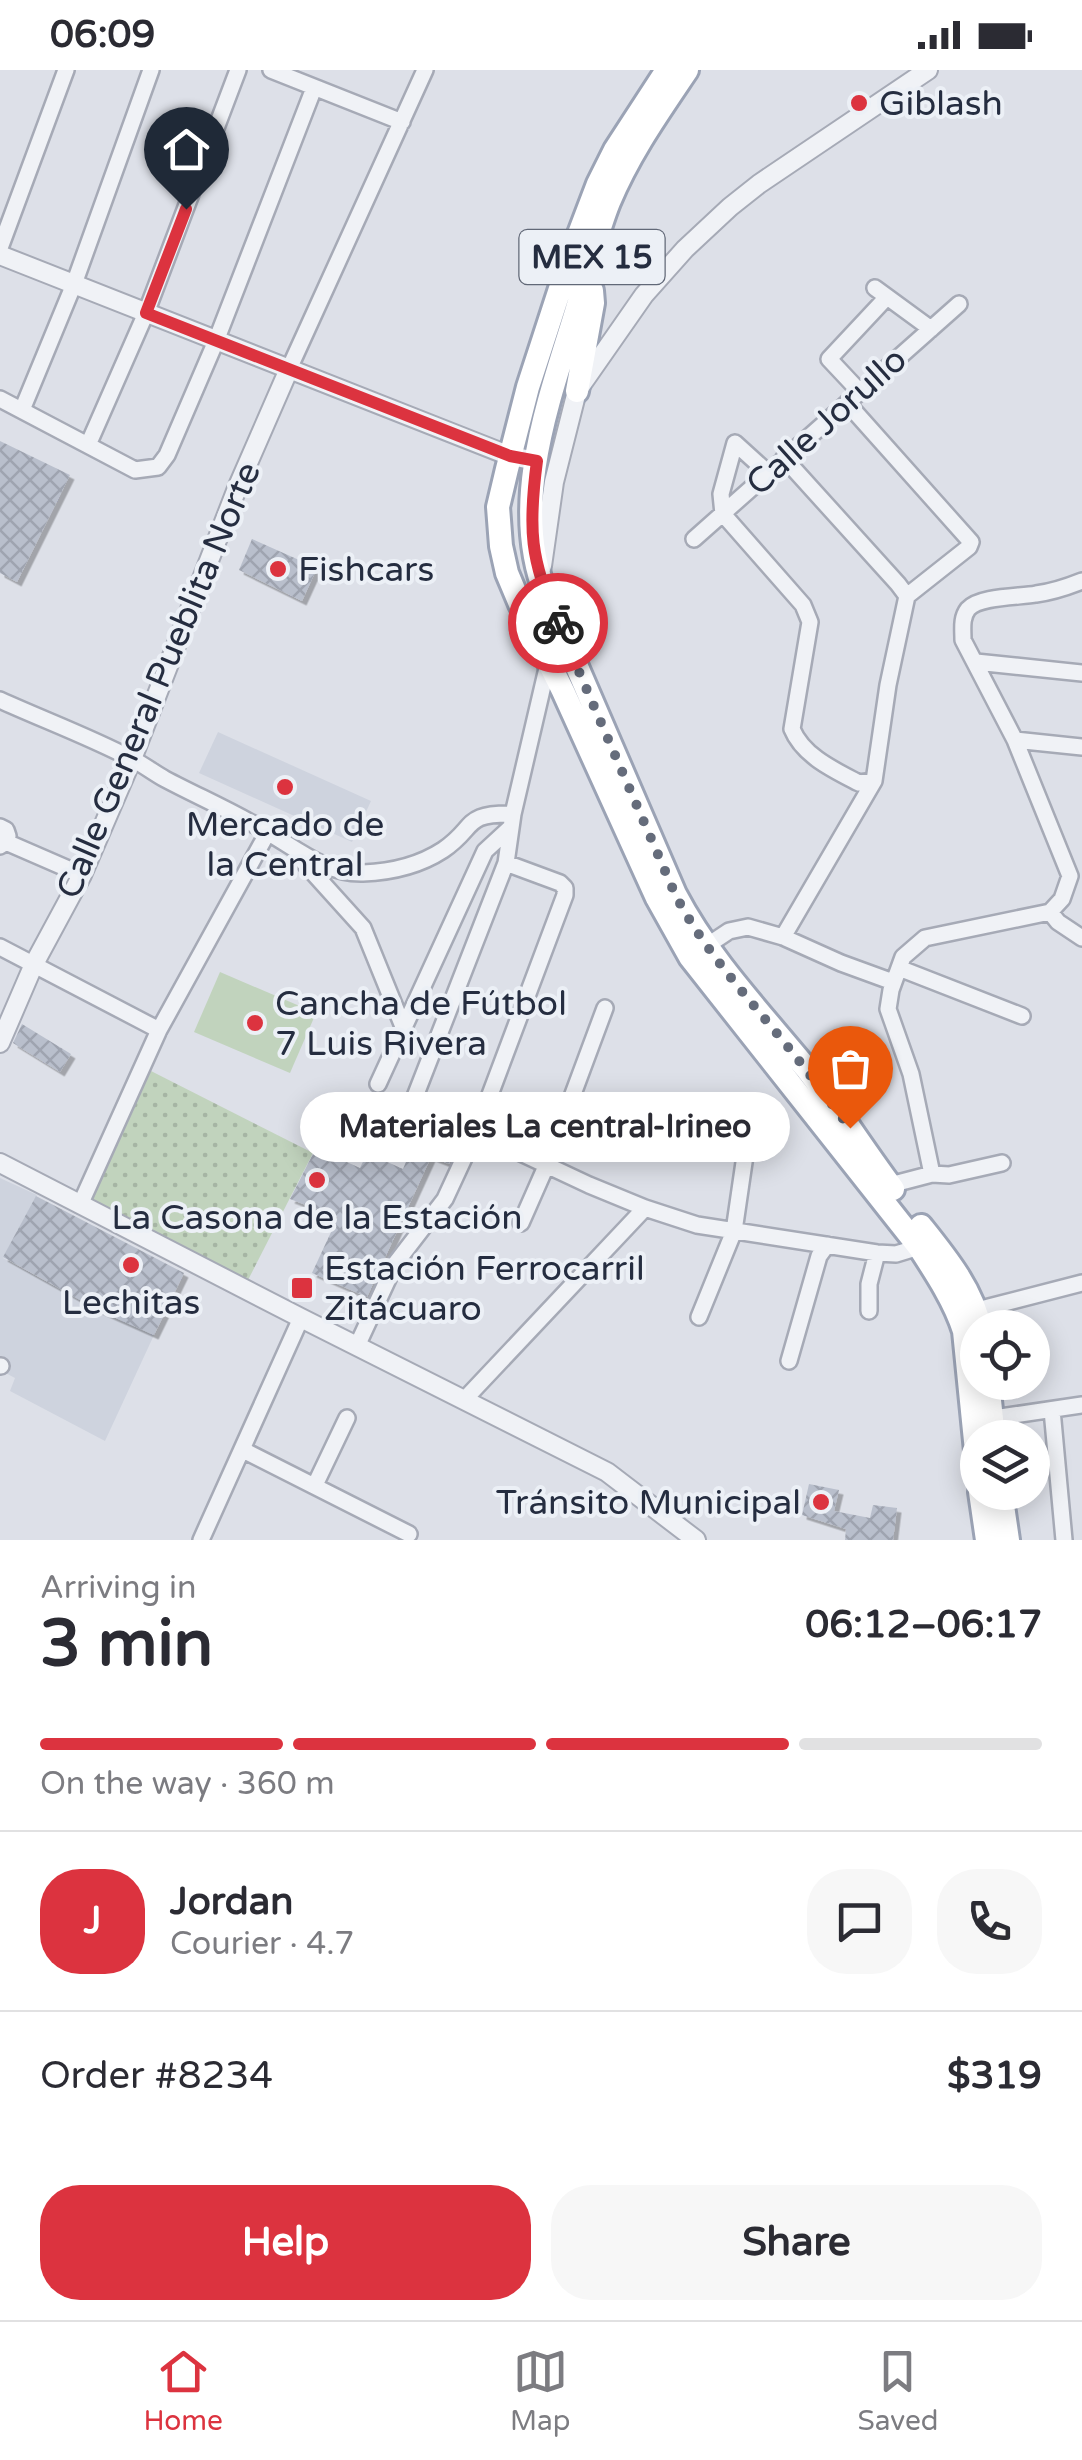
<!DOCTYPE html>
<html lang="en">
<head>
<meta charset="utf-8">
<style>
	:root { --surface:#fff; --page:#f7f7f7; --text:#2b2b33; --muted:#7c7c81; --line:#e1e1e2; --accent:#dc333f }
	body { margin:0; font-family:"Varela Round",sans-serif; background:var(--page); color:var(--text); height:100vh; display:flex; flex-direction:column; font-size:38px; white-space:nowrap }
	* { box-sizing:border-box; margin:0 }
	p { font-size:32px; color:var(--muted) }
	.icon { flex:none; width:55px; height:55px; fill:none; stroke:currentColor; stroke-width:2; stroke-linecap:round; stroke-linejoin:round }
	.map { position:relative; height:1470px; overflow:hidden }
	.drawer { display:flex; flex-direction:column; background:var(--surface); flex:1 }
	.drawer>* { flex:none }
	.fabs { position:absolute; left:960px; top:1240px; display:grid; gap:20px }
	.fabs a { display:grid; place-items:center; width:90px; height:90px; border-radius:50%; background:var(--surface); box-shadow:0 5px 25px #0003; font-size:50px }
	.pin { position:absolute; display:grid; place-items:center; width:85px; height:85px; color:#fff; margin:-102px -42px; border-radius:50% 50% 50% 0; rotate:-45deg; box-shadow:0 0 10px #0007 }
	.pin .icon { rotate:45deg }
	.courier { position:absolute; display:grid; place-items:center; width:100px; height:100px; margin:-50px; border:8px solid #dc333f; border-radius:50%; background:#fff; color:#222; box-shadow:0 2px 12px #0007 }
	.bubble { position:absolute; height:70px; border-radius:35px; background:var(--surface); box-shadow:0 5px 25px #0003; font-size:32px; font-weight:800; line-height:70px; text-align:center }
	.overview em { font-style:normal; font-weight:800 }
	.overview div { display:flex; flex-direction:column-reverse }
	.overview { display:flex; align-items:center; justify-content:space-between; height:170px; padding:0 40px }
	h1 { font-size:65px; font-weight:800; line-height:75px }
	.bar { display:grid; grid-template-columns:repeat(4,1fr); gap:15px 10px; align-content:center; height:120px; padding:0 40px }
	.bar i { height:12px; border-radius:8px; background:var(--line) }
	.bar .selected { background:var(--accent) }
	.bar p { grid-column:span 4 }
	.line { display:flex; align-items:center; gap:25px; padding:0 40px; border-top:2px solid var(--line) }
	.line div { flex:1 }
	.round { display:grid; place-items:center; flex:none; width:105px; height:105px; border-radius:40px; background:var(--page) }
	.action { display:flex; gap:20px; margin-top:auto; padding:20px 40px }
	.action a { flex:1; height:115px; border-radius:40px; background:var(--accent); color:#fff; font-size:40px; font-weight:800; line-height:115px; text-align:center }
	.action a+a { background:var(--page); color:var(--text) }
	.status { display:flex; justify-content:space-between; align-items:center; height:70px; padding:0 50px; background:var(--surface); direction:ltr }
	.status svg { height:28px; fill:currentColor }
	.menu { display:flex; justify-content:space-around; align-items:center; height:140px; border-top:2px solid var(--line); background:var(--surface); font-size:28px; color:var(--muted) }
	.menu a { display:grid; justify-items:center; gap:5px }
	.menu .selected { color:var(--accent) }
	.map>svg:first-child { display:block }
	.built { fill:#ced3de }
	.grass { fill:#c1d3bd }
	.park { fill:url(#park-dots) }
	.building { fill:url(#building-cross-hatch); filter:url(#shadow) }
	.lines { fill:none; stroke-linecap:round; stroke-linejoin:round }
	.minor-casing { stroke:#a6aab6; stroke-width:20 }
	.tertiary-casing { stroke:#a6aab6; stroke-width:22 }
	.primary-casing { stroke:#9ba3b5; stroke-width:28 }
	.minor { stroke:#f0f2f6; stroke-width:15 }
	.tertiary { stroke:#f0f2f6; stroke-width:18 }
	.primary { stroke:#fff; stroke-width:22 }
	.done { stroke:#656c7b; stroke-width:10; stroke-dasharray:0 18 }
	.route { stroke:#dc333f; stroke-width:12 }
	.poi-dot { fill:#dc333f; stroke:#ecf0f6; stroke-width:4 }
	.labels { text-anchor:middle; stroke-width:8; stroke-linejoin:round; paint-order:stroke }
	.shield { fill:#ecf0f6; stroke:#616877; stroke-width:2.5 }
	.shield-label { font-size:32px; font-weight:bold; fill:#252d40 }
	.poi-label { font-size:35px; fill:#252d40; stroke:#ecf0f6; text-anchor:start }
	.street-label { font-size:35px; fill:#252d40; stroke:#ecf0f6 }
</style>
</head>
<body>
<div class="status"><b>06:09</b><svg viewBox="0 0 49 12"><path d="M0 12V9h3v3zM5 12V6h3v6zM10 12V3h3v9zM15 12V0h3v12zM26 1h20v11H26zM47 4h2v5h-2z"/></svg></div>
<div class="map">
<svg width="1082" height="1470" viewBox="0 0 1082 1470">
	<defs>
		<pattern id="park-dots" width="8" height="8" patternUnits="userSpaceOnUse" patternTransform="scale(2.5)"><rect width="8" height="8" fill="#c1d3bd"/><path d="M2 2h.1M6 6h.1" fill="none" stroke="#a6b5a4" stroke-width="1.8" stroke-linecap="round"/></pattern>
		<pattern id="building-cross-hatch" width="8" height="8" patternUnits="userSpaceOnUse" patternTransform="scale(2.5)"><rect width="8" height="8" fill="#b9bfcc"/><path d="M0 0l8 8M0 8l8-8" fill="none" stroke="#9fa4b0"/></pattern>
		<filter id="shadow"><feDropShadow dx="4.5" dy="4.5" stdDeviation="0" flood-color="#0004"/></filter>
	</defs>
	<rect width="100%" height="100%" fill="#dde0e8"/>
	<!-- built -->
	<path class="built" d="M 218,662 L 371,731 L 352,772 L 199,703 Z
		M 0,1108 L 37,1125 L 3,1188 L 62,1220 L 154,1265 L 105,1371 L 10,1321 L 15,1308 L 0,1300 Z"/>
	<!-- grass -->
	<path class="grass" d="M 220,902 L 316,943 L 290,1003 L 194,962 Z"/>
	<!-- park -->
	<path class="park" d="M 151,1001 L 313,1083 L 247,1212 L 85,1131 Z"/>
	<!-- building -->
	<path class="building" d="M 0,371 L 70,405 L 17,512 L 0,503 Z
		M 252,469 L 317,498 L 302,531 L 239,500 Z
		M 22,954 L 71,984 L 60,1002 L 13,973 Z
		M 421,1055 L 460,1070 L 449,1094 L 431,1087 L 367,1227 L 312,1203 L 338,1147 L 290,1129 L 316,1078 L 360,1098 L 367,1083 L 403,1099 Z
		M 36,1126 L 184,1203 L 154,1265 L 98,1240 L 3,1187 Z
		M 809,1414 L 839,1420 L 834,1441 L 870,1448 L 873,1435 L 897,1438 L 893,1470 L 845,1470 L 846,1459 L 802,1445 Z"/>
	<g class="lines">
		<!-- minor casing -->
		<g class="minor-casing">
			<path id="minor" d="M 271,0 L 402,52
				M 0,178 L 66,0
				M 875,218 L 931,259
				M 289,299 L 425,0
				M 860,322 L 829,289 L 887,227
				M 0,329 L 135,400 L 158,397 L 167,385 L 216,271 L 314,18
				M 22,340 L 74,214 L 151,0
				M 88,375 L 146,243 L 238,0
				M 784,388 L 898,514 L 907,526
				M 767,402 L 735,373 L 721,424 L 723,444 L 803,535 L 810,552 L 792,659 C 803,686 834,700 859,713 L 874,711
				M 694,469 L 959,234
				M 976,592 L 1082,603
				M 0,630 C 44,650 90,667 132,689 C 144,695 154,703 165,709 C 199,727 234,742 267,762 C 297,779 325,804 363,803 C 390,802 420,795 443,780 C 477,757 462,743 513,744
				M 1015,670 L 1082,677
				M 0,757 L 6,760 L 8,766 L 6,772 L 0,776
				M 6,772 L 82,805
				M 298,786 L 363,858 L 404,959
				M 1050,842 L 1058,852 L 1082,868
				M 783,867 L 874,711 L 888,615 L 907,526 L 969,477 L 971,472 L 847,333
				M 0,877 L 159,960
				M 699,881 L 729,861 L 748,857 L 783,867 L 841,893 L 893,912
				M 899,898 L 1022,946
				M 378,1014 L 485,781 L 511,757
				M 409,1042 L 506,793 L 513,744 L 548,594
				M 476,1062 L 589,1115 L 645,1138 L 697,1155 L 877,1183 L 896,1184 L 919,1177
				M 932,1104 L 911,1004 L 888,939 L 891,920 L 903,887 L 925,868 L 1050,842 L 1062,829 L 1070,806 L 1015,670 L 963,570 C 963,559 961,548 968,539 C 979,526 1020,527 1036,524 C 1052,522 1067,517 1082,511
				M 890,1115 L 932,1104 L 949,1105 L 1002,1093
				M 80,1135 L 159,960 L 268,762
				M 521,1153 L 547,1094 L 605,938
				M 977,1240 L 1082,1213
				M 869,1241 L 869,1214 L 877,1183
				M 699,1247 L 734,1161 L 748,1065
				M 357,1276 L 395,1194 L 445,1129 L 476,1062 L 565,825 L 565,818 L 560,813 L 506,793
				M 789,1291 L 819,1186 L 827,1175
				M 0,1296 L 1,1296
				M 465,1329 L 645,1138
				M 1052,1340 L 1064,1470
				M 987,1349 L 1082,1335
				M 243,1380 L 409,1464
				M 315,1415 L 347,1348
				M 201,1470 L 301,1248"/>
		</g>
		<!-- tertiary casing -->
		<g class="tertiary-casing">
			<path id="tertiary" d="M 0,185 L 510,386 L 537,391
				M 542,496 L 554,412 L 577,321 L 644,225 L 685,179 L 730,137 L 759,114 L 928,0
				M 0,973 L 34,894 L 82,805 L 132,689 L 238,416 L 289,299
				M 0,1093 L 301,1248 L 607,1402 L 696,1470"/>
		</g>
		<!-- primary casing -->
		<g class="primary-casing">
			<path id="primary" d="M 667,0 L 615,80 L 598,114 L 571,185 L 528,317 L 507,399 L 498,437 L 501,476 L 507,503 L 520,534 L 563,621 L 657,828 L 690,887 L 919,1177 C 936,1203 955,1232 964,1261 L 978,1401
				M 687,0 C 658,43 629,84 609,132 C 595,167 587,205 576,242 C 549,330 509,434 546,525 L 675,824 C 709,889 760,942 806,998 C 837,1037 863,1079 893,1119
				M 577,321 L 593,233 L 592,221
				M 921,1156 C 945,1186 973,1220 980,1258
				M 988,1312 L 994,1368
				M 980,1422 L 987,1470
				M 1001,1422 L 1008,1470"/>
		</g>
		<!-- minor -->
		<use href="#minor" class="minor"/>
		<!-- tertiary -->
		<use href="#tertiary" class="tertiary"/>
		<!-- primary -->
		<use href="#primary" class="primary"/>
	</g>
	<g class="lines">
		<!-- done -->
		<path class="done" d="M 558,553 L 675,824 C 701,875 738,916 774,960 C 801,992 825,1025 850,1058"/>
		<!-- route -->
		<path class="route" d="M 186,139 L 146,243 L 510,386 L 537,391 C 528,458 530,490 558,553"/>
	</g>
	<!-- markers -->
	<g class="poi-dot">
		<circle cx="859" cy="33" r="10"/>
		<circle cx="278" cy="499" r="10"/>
		<circle cx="285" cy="717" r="10"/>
		<circle cx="255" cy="953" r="10"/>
		<circle cx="317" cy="1110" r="10"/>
		<circle cx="131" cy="1195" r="10"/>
		<rect x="290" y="1206" width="24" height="24" rx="5"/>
		<circle cx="821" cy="1432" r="10"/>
	</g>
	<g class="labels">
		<!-- shield labels -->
		<rect class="shield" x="519.5" y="160" width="145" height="54" rx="8"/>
		<g class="shield-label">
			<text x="592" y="198">MEX 15</text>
		</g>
		<!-- poi labels -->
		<g class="poi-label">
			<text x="879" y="45">Giblash</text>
			<text x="298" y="511">Fishcars</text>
			<text x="285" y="766" text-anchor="middle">Mercado de<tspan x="285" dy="40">la Central</tspan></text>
			<text x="275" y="945">Cancha de Fútbol<tspan x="275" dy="40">7 Luis Rivera</tspan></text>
			<text x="317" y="1159" text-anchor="middle">La Casona de la Estación</text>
			<text x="324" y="1210">Estación Ferrocarril<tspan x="324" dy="40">Zitácuaro</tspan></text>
			<text x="131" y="1244" text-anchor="middle">Lechitas</text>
			<text x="801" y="1444" text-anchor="end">Tránsito Municipal</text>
		</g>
		<!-- street labels -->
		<g class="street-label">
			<text transform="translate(826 351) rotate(-42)" y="12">Calle Jorullo</text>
			<text transform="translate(158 610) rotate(-67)" y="12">Calle General Pueblita Norte</text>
		</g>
	</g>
</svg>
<div class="fabs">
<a><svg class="icon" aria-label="locate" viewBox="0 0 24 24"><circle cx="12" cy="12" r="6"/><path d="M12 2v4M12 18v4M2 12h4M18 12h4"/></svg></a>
<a><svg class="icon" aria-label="layers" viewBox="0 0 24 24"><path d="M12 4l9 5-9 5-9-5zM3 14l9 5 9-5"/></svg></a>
</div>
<div class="pin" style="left:850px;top:1058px;background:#ea580c"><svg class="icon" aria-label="bag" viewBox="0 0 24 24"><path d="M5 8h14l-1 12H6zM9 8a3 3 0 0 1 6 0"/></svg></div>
<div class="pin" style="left:186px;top:139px;background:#1f2937"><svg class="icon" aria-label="home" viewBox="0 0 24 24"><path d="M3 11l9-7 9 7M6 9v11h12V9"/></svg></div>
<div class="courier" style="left:558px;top:553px"><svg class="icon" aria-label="bike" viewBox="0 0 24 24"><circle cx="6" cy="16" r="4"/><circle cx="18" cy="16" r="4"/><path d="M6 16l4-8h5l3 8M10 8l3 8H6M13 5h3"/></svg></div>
<div class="bubble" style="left:300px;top:1022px;width:490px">Materiales La central-Irineo</div>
</div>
<section class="drawer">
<div class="overview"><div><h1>3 min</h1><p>Arriving in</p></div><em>06:12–06:17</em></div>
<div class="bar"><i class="selected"></i><i class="selected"></i><i class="selected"></i><i></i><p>On the way · 360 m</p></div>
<div class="line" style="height:180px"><b class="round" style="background:var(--accent);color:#fff">J</b><div><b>Jordan</b><p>Courier · 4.7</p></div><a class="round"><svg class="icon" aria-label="chat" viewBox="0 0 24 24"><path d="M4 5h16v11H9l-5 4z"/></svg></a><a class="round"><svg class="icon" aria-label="phone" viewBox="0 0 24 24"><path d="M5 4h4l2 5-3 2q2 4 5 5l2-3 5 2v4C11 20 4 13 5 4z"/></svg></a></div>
<div class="line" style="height:130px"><div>Order #8234</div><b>$319</b></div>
<div class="action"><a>Help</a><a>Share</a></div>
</section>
<nav class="menu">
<a class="selected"><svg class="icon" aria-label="home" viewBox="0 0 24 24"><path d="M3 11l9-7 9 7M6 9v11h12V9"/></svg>Home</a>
<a><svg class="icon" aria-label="map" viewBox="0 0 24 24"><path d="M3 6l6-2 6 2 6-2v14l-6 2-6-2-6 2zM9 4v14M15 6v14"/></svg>Map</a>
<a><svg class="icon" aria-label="saved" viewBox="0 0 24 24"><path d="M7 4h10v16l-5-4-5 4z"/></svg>Saved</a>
</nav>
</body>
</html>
